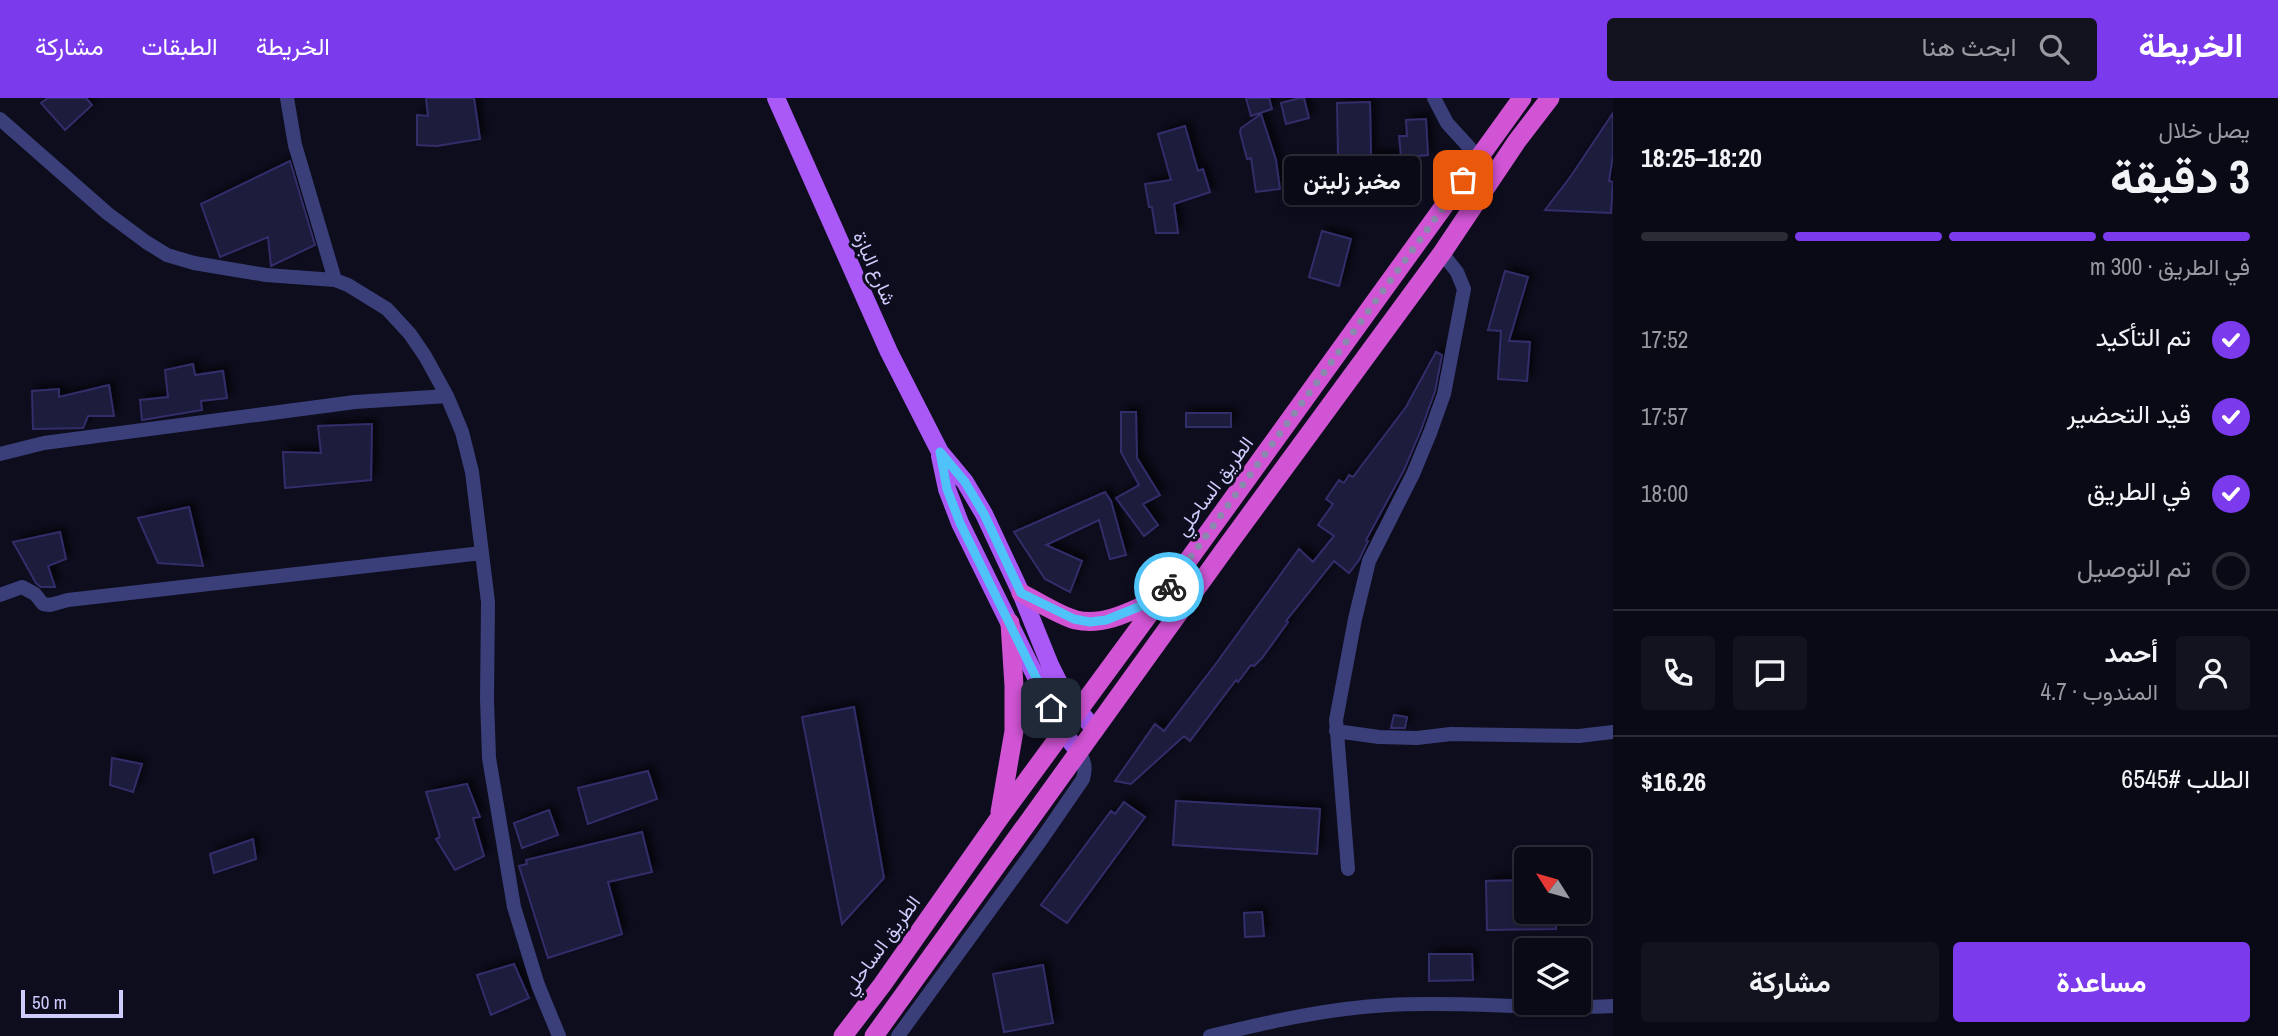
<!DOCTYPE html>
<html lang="ar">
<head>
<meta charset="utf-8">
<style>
	:root { --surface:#0a0a16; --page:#13131f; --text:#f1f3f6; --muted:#999aa1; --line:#2a2b35; --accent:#7c3aed }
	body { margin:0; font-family:"Archivo Narrow",Vazirmatn,sans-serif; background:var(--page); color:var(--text); direction:rtl; height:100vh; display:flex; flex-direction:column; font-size:26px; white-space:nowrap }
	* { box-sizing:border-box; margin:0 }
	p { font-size:23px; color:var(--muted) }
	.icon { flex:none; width:38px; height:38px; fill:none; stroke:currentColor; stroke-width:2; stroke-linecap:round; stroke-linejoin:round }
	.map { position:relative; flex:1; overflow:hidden; direction:ltr }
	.drawer { display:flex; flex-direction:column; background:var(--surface); width:665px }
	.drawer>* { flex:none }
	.needle { width:46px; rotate:307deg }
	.fabs { position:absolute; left:1514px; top:749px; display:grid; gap:14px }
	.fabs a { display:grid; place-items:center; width:77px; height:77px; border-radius:7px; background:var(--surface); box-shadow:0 4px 10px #0003,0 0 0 2px var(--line); font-size:35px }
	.scale { position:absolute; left:21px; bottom:18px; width:102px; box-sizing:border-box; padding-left:7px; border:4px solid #cdccfc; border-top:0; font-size:19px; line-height:24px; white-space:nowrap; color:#cdccfc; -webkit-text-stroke:5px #0e0d1e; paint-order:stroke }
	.pin { position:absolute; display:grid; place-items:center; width:60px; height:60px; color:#fff; margin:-30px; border-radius:14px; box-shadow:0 4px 10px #0006 }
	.courier { position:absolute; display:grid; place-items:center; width:70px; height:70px; margin:-35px; border:5px solid #4fc3f7; border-radius:50%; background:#fff; color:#222; box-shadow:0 2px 9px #0007 }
	.bubble { position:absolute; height:49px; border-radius:7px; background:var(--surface); box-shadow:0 4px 10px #0003,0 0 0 2px var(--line); font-size:23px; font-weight:700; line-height:49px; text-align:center; direction:rtl }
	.summary em { font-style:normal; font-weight:700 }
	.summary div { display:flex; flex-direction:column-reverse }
	.summary { display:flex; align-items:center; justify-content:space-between; height:119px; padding:0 28px }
	h1 { font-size:46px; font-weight:700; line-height:52px }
	.bar { display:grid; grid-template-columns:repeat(4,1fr); gap:10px 7px; align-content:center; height:84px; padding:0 28px }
	.bar i { height:9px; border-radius:5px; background:var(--line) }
	.bar .on { background:var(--accent) }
	.bar p { grid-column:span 4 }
	.line { display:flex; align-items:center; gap:18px; padding:0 28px; border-top:2px solid var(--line) }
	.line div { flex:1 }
	.round { display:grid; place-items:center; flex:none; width:74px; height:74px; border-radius:7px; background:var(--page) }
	ol { padding:0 28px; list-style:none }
	li { display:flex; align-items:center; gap:21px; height:77px }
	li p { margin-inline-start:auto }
	li .icon { padding:7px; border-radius:50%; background:var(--accent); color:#fff; stroke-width:4 }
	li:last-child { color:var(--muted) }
	li i { width:38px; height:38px; border:4px solid var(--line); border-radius:50% }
	.button { display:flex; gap:14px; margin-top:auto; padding:14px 28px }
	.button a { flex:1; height:80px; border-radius:7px; background:var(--accent); color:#fff; font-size:28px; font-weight:700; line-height:80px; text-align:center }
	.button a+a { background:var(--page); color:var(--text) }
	header { display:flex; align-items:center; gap:42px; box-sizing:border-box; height:98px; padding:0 35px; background:var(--accent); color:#fff }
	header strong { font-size:33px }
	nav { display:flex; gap:38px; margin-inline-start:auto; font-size:24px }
	.search { width:490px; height:63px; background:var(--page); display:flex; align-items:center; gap:18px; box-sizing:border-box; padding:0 24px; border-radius:7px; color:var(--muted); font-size:26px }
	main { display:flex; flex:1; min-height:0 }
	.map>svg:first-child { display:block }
	.building { fill:#1d1a3e; stroke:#332d69; stroke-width:2; filter:url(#shadow) }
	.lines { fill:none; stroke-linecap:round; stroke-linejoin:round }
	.minor { stroke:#3a3f7a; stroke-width:14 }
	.tertiary { stroke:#3a3f7a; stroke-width:14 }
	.primary { stroke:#aa59f7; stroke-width:18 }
	.trunk { stroke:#d054d4; stroke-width:19 }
	.done { stroke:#8a89ae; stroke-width:7; stroke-dasharray:0 12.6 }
	.route { stroke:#4fc3f7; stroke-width:9 }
	.labels { text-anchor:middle; stroke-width:6; stroke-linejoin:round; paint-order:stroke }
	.street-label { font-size:19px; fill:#cdccfc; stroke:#0e0d1e }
</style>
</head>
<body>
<header>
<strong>الخريطة</strong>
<div class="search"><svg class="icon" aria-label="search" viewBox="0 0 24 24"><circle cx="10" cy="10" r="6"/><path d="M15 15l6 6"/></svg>ابحث هنا</div>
<nav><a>الخريطة</a><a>الطبقات</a><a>مشاركة</a></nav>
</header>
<main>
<section class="drawer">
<div class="summary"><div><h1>3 دقيقة</h1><p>يصل خلال</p></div><em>18:20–18:25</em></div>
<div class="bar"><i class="on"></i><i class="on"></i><i class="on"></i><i></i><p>في الطريق · 300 m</p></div>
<ol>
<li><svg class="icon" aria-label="check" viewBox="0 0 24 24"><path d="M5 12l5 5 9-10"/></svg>تم التأكيد<p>17:52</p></li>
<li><svg class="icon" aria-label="check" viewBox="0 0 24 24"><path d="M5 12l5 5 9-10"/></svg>قيد التحضير<p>17:57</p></li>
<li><svg class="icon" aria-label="check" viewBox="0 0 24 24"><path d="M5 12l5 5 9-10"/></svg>في الطريق<p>18:00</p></li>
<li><i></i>تم التوصيل</li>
</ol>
<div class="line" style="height:126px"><a class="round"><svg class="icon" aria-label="person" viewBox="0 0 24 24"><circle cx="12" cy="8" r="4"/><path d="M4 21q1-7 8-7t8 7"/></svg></a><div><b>أحمد</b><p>المندوب · 4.7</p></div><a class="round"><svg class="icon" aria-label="chat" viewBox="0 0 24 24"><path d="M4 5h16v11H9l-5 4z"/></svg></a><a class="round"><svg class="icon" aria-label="phone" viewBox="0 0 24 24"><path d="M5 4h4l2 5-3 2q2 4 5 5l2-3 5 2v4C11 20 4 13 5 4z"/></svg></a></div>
<div class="line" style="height:91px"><div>الطلب #6545</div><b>$16.26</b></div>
<div class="button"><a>مساعدة</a><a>مشاركة</a></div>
</section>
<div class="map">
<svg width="1613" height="938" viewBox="0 0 1613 938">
	<defs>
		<filter id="shadow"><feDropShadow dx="5.5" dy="-5.5" stdDeviation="3.5" flood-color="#0009"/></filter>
	</defs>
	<rect width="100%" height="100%" fill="#0e0d1e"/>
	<!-- building -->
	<path class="building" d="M 48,0 L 86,0 L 92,7 L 65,32 L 41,5 Z
		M 426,0 L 474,0 L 480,41 L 437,48 L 417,47 L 417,17 L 428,18 Z
		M 1246,0 L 1269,0 L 1272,11 L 1251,18 Z
		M 1300,0 L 1304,0 L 1309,20 L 1286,26 L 1281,5 Z
		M 1370,4 L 1371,57 L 1401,58 L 1399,38 L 1407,38 L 1406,22 L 1426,21 L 1428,57 L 1405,59 L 1404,94 L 1336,93 L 1338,56 L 1337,5 Z
		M 1613,15 L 1613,57 L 1609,83 L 1613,84 L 1611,115 L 1545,112 L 1571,78 Z
		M 1261,16 L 1276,62 L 1280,91 L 1256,94 L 1251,60 L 1247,61 L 1240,34 L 1241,30 Z
		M 1185,28 L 1198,73 L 1203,71 L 1210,94 L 1174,106 L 1178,135 L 1156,135 L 1152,109 L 1149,109 L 1145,86 L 1171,82 L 1158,36 Z
		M 290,63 L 315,147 L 271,168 L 268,139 L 220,159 L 201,106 Z
		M 1322,133 L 1351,141 L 1339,188 L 1309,179 Z
		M 1505,173 L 1528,179 L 1509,243 L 1530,244 L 1527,283 L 1498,281 L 1501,233 L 1488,232 Z
		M 1436,254 L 1442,257 L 1435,293 L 1421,332 L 1404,372 L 1366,442 L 1368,443 L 1359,462 L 1349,475 L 1334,463 L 1286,523 L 1288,524 L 1262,560 L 1254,568 L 1251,567 L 1238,584 L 1236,582 L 1190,643 L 1184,638 L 1131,686 L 1115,683 L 1155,626 L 1164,633 L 1215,567 L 1299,451 L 1313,464 L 1334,438 L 1318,427 L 1333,406 L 1326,401 L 1339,382 L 1344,385 L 1349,377 L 1353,379 L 1406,309 Z
		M 193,266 L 195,277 L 223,273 L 227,300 L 201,303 L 202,312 L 142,322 L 140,302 L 168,299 L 165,272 Z
		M 109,287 L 114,318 L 88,318 L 83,330 L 33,331 L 32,293 L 59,291 L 59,299 Z
		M 1121,314 L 1136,314 L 1137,360 L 1160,397 L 1143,406 L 1158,427 L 1144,438 L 1116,400 L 1139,387 L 1121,354 Z
		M 1186,315 L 1231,315 L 1231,329 L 1186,329 Z
		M 372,326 L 371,382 L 285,390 L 283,354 L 321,355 L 318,328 Z
		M 1105,394 L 1111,403 L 1126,457 L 1110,461 L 1099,422 L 1046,447 L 1082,463 L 1070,494 L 1045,481 L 1014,434 Z
		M 189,409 L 203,468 L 158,465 L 138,420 Z
		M 60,434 L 66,461 L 48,468 L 55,489 L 41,489 L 36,485 L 13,444 Z
		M 854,609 L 884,780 L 842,826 L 802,619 Z
		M 1394,617 L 1407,619 L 1405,630 L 1391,630 Z
		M 112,660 L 142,666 L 133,694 L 110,687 Z
		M 648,673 L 657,701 L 588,726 L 578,690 Z
		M 467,686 L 480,719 L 473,720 L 484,758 L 455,772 L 436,741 L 440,739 L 426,694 Z
		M 1176,703 L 1320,711 L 1317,756 L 1173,747 Z
		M 1124,704 L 1145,719 L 1067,825 L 1041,807 L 1111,713 L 1115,716 Z
		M 549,712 L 558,737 L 522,750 L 514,725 Z
		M 642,734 L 652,774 L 608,784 L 622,836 L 548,860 L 519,768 L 527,766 L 526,762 Z
		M 253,741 L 256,761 L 214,775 L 210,756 Z
		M 1526,782 L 1526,814 L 1555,814 L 1556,831 L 1487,832 L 1486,783 Z
		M 1262,814 L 1264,838 L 1245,839 L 1244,815 Z
		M 1429,856 L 1472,856 L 1473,882 L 1429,883 Z
		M 514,866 L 529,900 L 491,917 L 477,877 Z
		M 1043,867 L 1053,925 L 1004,934 L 993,876 Z"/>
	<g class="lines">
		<!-- minor -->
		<path class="minor" d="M 287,0 L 295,47 L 335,182
			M 1434,0 L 1447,25 L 1479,60
			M 0,21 L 107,115 L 146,144 L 167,157 L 194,165 L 266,177 L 335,182 L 348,187 L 387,211 L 410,236 L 425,258 L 447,298 L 462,334 L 472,374 L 488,504 L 487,601 L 489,660 L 514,809 L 538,887 L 559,938
			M 0,356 L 44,345 L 355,304 L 447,298
			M 0,497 L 22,489 L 35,496 L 43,506 L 50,507 L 68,502 L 482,455
			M 1336,633 L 1379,639 L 1417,640 L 1451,636 L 1579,638 L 1613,634
			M 1348,771 L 1336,622 L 1355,521 L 1369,463 L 1413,376 L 1430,335 L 1444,296 L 1464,191 L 1457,174 L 1442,155"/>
		<!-- tertiary -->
		<path class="tertiary" d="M 898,938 L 1041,742 L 1083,681 C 1086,670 1085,664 1079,654
			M 1210,938 C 1269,924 1328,910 1389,907 C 1463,903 1538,912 1613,908"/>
		<!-- primary -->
		<path class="primary" d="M 776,0 L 889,254 L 940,354 L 965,384 L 984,416 L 1021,495 L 1050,567 L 1064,595 L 1095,632
			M 940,358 L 947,391 L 960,425 L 1063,634 L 1079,654"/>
		<!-- trunk -->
		<path class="trunk" d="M 1021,495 C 1039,504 1058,517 1076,522 C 1105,529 1135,511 1160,500
			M 1000,714 L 1014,633 L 1014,588 L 1010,525
			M 843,938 L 882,887 L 998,722 L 1161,500 L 1522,0
			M 874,938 L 1227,448 L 1442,155 L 1517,43 L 1550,0"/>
	</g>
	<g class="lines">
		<!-- done -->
		<path class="done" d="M 1169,489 L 1463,82"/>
		<!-- route -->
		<path class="route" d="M 1051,610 L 960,425 L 947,391 L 940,354 L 965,384 L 984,416 L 1021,495 L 1074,521 L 1090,524 L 1106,522 L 1161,500 L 1169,489"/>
	</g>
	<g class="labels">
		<!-- street labels -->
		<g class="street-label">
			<text transform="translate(875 170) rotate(66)" y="7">شارع البازة</text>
			<text transform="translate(1214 388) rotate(-54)" y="7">الطريق الساحلي</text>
			<text transform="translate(881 847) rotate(-54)" y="7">الطريق الساحلي</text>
		</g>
	</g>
</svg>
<div class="fabs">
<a><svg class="needle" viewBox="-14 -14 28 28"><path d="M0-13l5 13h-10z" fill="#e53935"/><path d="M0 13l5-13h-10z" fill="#999aa1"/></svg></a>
<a><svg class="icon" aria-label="layers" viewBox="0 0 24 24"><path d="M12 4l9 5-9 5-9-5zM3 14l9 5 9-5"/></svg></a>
</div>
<div class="scale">50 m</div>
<div class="pin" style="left:1463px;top:82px;background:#ea580c"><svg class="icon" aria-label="bag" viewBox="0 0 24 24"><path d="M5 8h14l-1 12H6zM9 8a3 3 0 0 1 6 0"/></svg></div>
<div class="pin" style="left:1051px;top:610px;background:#1f2937"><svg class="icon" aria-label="home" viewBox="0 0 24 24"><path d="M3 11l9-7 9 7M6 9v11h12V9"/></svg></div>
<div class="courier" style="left:1169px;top:489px"><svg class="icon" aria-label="bike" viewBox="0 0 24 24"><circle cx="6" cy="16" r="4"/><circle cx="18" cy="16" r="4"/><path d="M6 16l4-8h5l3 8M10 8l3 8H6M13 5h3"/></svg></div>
<div class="bubble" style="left:1284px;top:58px;width:136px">مخبز زليتن</div>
</div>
</main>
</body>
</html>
